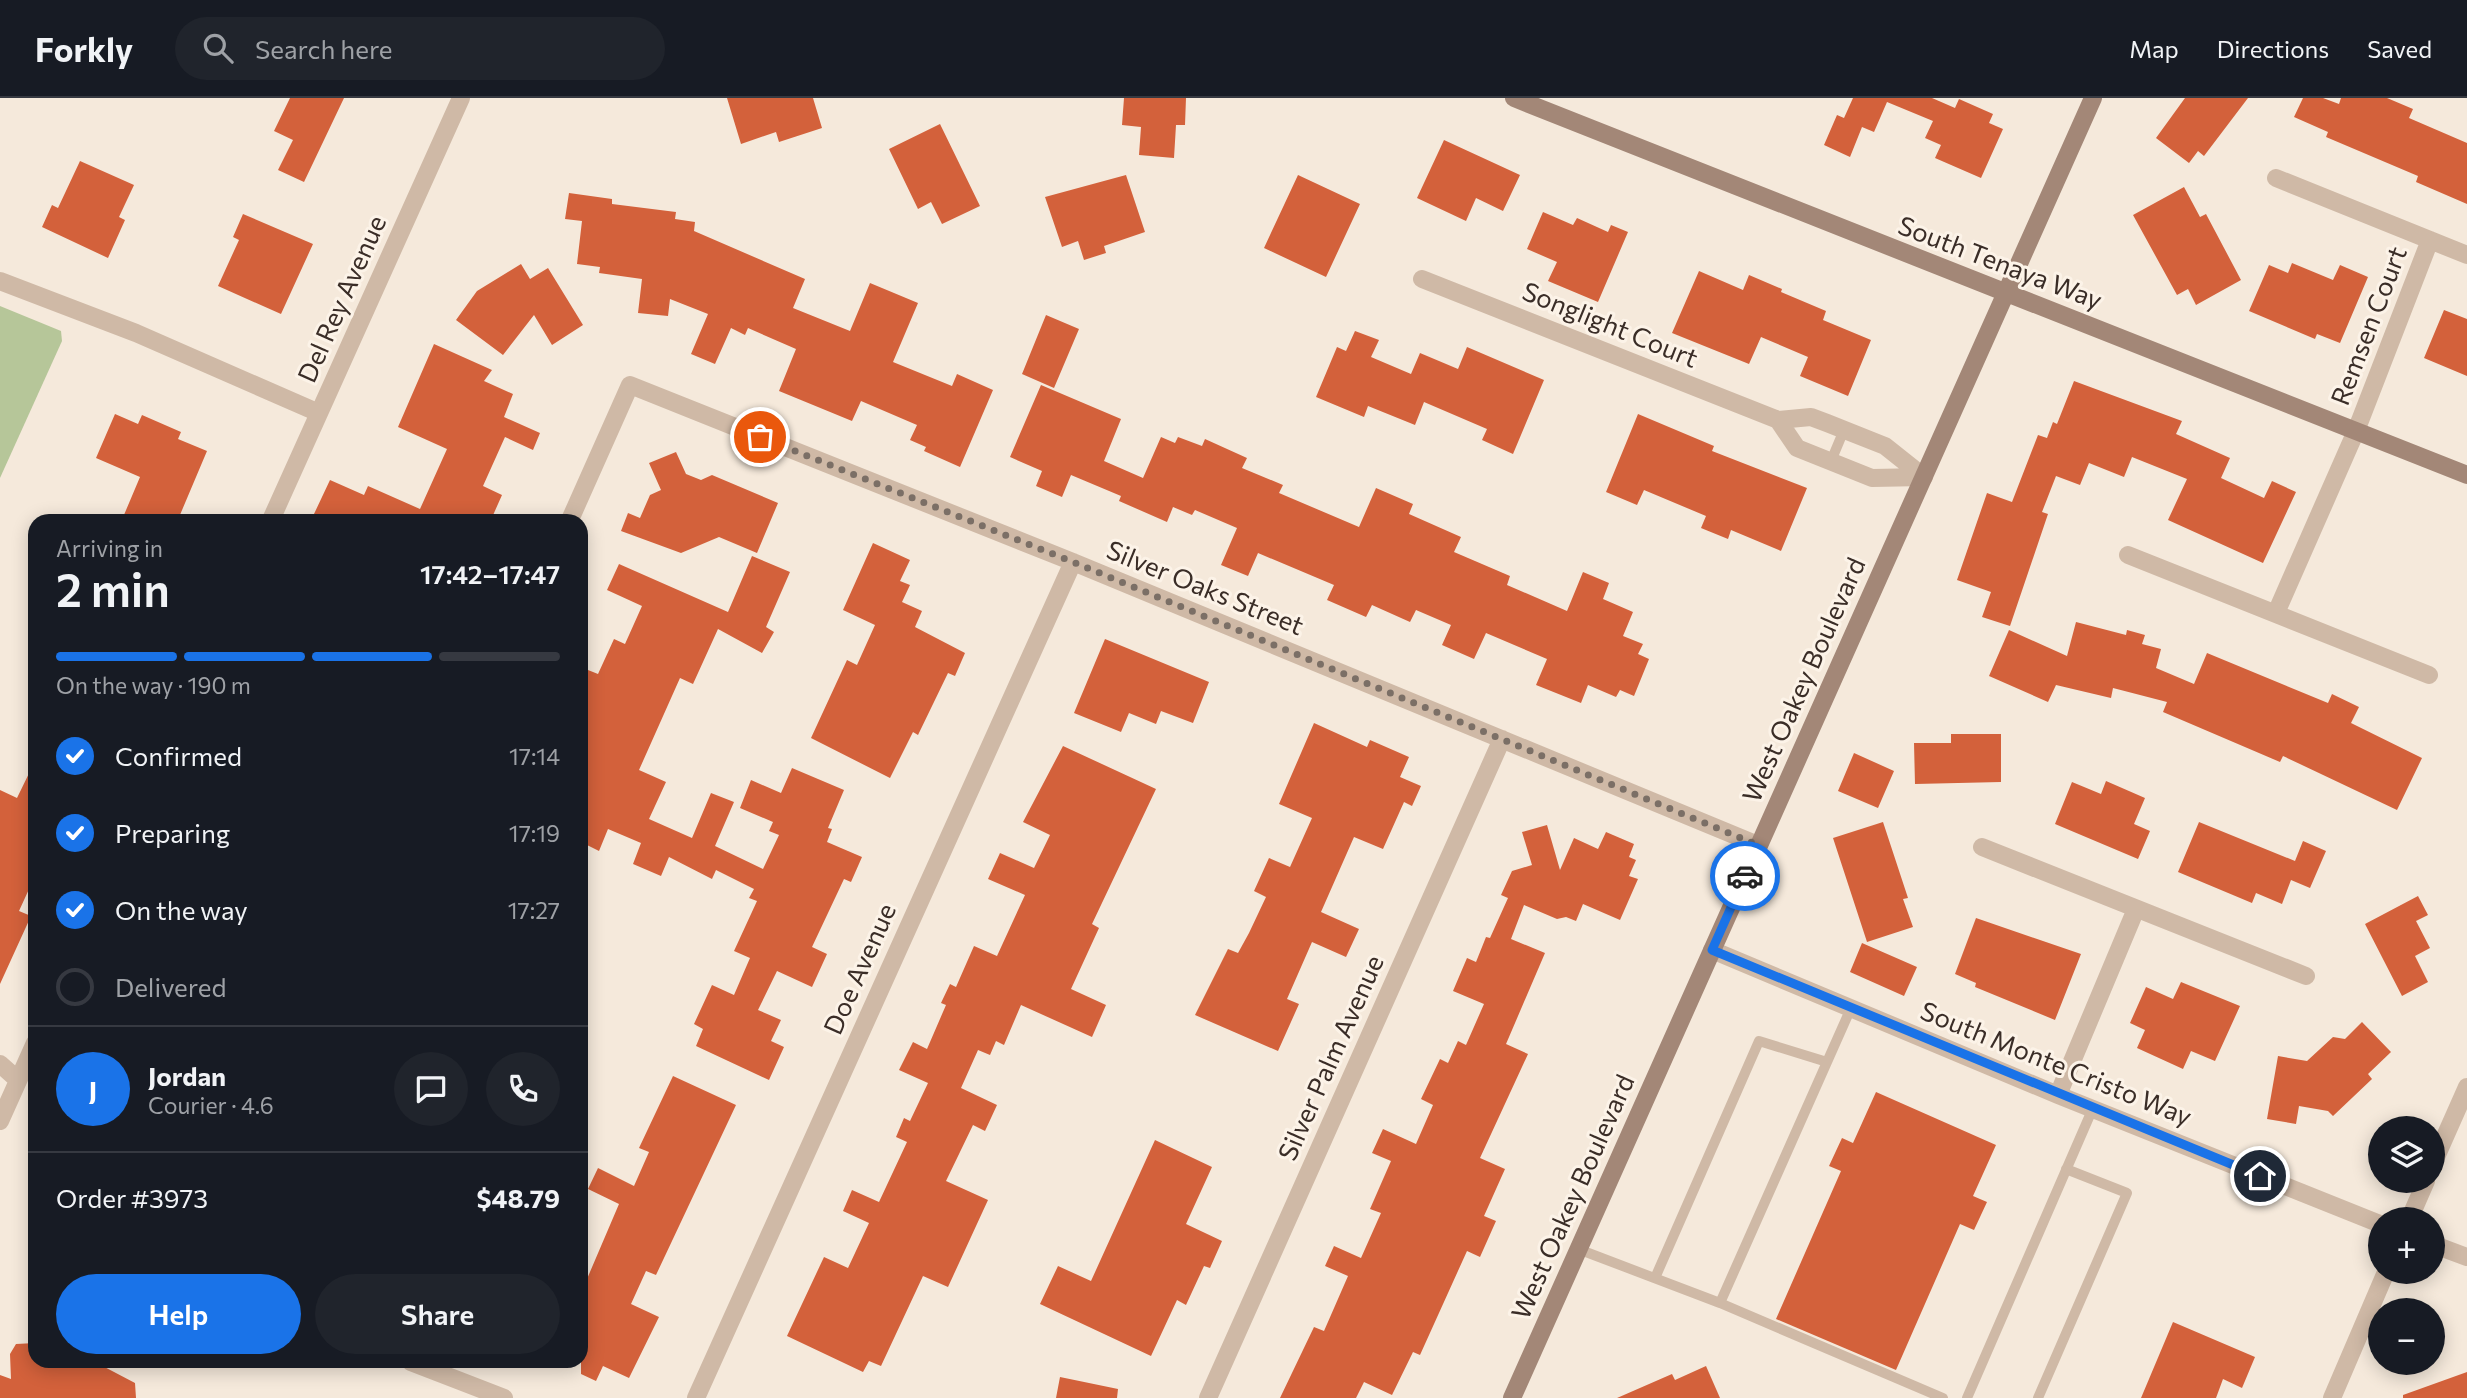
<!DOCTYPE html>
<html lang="en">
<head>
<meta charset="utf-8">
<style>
	:root { --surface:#171b24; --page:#20242c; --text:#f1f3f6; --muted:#9ea1a6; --line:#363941; --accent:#1a73e8 }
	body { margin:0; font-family:Commissioner,sans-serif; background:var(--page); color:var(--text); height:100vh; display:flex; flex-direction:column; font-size:26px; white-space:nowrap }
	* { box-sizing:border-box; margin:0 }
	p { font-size:23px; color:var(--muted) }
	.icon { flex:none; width:38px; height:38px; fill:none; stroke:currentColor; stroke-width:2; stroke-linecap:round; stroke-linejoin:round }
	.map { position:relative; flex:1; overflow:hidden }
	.panel { position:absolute; left:28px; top:416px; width:560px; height:854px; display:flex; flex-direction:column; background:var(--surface); border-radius:21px; box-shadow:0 4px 18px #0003 }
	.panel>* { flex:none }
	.buttons { position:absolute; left:2368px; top:1018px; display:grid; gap:14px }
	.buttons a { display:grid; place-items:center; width:77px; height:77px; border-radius:50%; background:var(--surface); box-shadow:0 4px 18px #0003; font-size:35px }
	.pin { position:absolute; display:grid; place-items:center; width:60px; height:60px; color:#fff; margin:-30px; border:4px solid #fff; border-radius:50%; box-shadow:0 2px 7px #0007 }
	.courier { position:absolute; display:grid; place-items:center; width:70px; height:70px; margin:-35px; border:5px solid #1a73e8; border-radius:50%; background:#fff; color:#222; box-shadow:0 2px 9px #0007 }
	.headline em { font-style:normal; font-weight:600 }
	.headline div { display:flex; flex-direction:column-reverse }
	.headline { display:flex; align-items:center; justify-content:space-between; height:119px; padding:0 28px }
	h1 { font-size:46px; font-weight:600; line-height:52px }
	.bar { display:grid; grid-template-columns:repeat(4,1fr); gap:10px 7px; align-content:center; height:84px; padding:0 28px }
	.bar i { height:9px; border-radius:5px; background:var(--line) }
	.bar .on { background:var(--accent) }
	.bar p { grid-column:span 4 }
	.line { display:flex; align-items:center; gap:18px; padding:0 28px; border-top:2px solid var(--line) }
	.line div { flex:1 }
	.round { display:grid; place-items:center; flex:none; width:74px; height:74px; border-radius:37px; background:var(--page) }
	ol { padding:0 28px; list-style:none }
	li { display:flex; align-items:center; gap:21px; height:77px }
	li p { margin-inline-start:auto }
	li .icon { padding:7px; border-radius:50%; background:var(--accent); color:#fff; stroke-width:4 }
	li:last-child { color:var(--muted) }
	li i { width:38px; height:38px; border:4px solid var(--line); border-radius:50% }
	.cta { display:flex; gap:14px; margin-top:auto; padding:14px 28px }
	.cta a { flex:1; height:80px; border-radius:42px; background:var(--accent); color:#fff; font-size:28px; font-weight:600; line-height:80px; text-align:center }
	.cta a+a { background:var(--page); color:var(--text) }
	header { display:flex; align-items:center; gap:42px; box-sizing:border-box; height:98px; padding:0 35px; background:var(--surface); border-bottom:2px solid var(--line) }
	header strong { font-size:33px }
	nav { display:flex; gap:38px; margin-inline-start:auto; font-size:24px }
	.search { width:490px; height:63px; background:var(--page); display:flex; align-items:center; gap:18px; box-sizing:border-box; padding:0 24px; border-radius:38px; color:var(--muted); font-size:26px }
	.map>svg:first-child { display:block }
	.green { fill:#b6c699 }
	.building { fill:#d3613b }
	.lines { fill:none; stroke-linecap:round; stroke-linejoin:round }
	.lane { stroke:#cfb9a6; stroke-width:10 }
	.street { stroke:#cfb9a6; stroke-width:18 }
	.secondary { stroke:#a38777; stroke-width:18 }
	.done { stroke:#7b6f66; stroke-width:7; stroke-dasharray:0 12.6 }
	.route { stroke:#1a73e8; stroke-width:9 }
	.labels { text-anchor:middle; stroke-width:6; stroke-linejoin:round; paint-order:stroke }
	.street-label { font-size:26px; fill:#3a2d27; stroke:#fcf3e8 }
</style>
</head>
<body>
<header>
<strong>Forkly</strong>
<div class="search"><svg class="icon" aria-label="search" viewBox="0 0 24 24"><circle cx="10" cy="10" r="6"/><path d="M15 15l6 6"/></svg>Search here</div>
<nav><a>Map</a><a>Directions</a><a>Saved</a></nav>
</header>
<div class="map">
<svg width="2467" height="1300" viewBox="0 0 2467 1300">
	<rect width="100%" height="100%" fill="#f5e9db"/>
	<!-- green -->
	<path class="green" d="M 0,208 L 61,233 L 62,243 L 0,380 Z"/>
	<!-- building -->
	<path class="building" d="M 290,0 L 344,0 L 304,84 L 278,72 L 293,42 L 274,33 Z
		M 727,0 L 813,0 L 822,30 L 779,44 L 776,34 L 741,46 Z
		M 1124,0 L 1186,0 L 1185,27 L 1176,27 L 1174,60 L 1139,57 L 1141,29 L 1122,27 Z
		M 1853,0 L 1932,0 L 1955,10 L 1959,1 L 1993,16 L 1989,25 L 2003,31 L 1981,80 L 1935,60 L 1941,47 L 1925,40 L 1933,23 L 1887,4 L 1874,34 L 1862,29 L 1850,59 L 1824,47 L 1837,17 L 1844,20 Z
		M 2185,0 L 2248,0 L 2204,58 L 2198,53 L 2189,65 L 2156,40 Z
		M 2303,0 L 2323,0 L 2339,6 L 2341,0 L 2387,0 L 2413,11 L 2409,20 L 2467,45 L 2467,106 L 2416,84 L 2418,78 L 2326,39 L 2328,34 L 2294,19 Z
		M 940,26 L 980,108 L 942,126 L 931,104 L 918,111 L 889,51 Z
		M 1444,42 L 1520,77 L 1503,113 L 1476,100 L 1466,123 L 1417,100 Z
		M 80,63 L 134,87 L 119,119 L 125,122 L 108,160 L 42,129 L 52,107 L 58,110 Z
		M 1126,77 L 1145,134 L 1104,148 L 1106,155 L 1084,162 L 1078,143 L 1062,149 L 1045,99 Z
		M 1298,77 L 1360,106 L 1326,179 L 1264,150 Z
		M 2184,89 L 2200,119 L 2206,116 L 2241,182 L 2196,207 L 2188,191 L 2177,197 L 2133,117 Z
		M 569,95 L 612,101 L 612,106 L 676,114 L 675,121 L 695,124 L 694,133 L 805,181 L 793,210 L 850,233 L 870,185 L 918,205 L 893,264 L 952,288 L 957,276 L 993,292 L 960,369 L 924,353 L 926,349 L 910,342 L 917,327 L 861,303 L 852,323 L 779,293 L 796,251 L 748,230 L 745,237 L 731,230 L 715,266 L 691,256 L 708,216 L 670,201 L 668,218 L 638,215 L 642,181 L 599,175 L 600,169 L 577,166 L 582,123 L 565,121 Z
		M 1543,114 L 1573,127 L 1577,120 L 1608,134 L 1611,127 L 1628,134 L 1598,204 L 1548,183 L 1557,164 L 1527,151 Z
		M 243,116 L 313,146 L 281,216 L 218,188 L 239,142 L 233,139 Z
		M 2292,165 L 2333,182 L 2340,167 L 2368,179 L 2340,245 L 2317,236 L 2315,241 L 2249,213 L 2269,167 L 2288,175 Z
		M 521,166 L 530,181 L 548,170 L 583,227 L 552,247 L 534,217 L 503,257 L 456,222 L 477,193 Z
		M 1699,173 L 1743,192 L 1749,177 L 1782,191 L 1781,194 L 1826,213 L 1823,222 L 1871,242 L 1848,298 L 1800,278 L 1808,259 L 1761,239 L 1749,266 L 1672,235 Z
		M 2444,212 L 2467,221 L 2467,278 L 2424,260 Z
		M 1046,217 L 1079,231 L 1054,290 L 1022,276 Z
		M 1355,233 L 1379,242 L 1371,259 L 1411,276 L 1420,255 L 1458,271 L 1467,249 L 1544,282 L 1513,356 L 1482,342 L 1487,331 L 1424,304 L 1415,327 L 1368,308 L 1364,319 L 1316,299 L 1337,249 L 1346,253 Z
		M 434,246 L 492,272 L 484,283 L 513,296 L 504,319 L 540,335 L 533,352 L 505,339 L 483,388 L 502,397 L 490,424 L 331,424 L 314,416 L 330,382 L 364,397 L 368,388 L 420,411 L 447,351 L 398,329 Z
		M 2074,283 L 2182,323 L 2176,336 L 2230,360 L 2221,380 L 2264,400 L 2272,383 L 2296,394 L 2263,465 L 2168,422 L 2187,381 L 2132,359 L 2124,379 L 2089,365 L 2080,387 L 2056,378 L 2042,414 L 2048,416 L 2010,528 L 1982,519 L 1991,494 L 1957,482 L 1987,395 L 2012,404 L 2038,337 L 2047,340 L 2053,324 L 2057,326 Z
		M 1041,287 L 1121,321 L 1104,363 L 1143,380 L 1161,339 L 1175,345 L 1178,339 L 1202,348 L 1205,341 L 1247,360 L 1242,370 L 1283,387 L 1279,395 L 1359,429 L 1376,390 L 1413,406 L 1409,416 L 1461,439 L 1454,454 L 1510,478 L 1507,487 L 1567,513 L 1583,474 L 1609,485 L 1603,501 L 1633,514 L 1623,538 L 1643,546 L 1638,556 L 1649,561 L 1634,598 L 1620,592 L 1616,599 L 1588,587 L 1581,605 L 1536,587 L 1547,561 L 1486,535 L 1474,561 L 1442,547 L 1451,527 L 1416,512 L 1410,524 L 1372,507 L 1366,519 L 1327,502 L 1334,487 L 1258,455 L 1248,478 L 1221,467 L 1237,430 L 1195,412 L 1192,417 L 1173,409 L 1167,424 L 1119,403 L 1121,398 L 1071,377 L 1062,399 L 1036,388 L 1042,373 L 1010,359 Z
		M 115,316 L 138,326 L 142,317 L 181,334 L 178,341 L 207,353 L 177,424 L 121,424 L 140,379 L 96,360 Z
		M 1638,316 L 1714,348 L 1712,353 L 1807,390 L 1781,453 L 1731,432 L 1728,441 L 1701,430 L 1706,418 L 1644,392 L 1637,407 L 1606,394 Z
		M 676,354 L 686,376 L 701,382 L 712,377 L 778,405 L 757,455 L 719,439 L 681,455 L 621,433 L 628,415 L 640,420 L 650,397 L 661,392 L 649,365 Z
		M 873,445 L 910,462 L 900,483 L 910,487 L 902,504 L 922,513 L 915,529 L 965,555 L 955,578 L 948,575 L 918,637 L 913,634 L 890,680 L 811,640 L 847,562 L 857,567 L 875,527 L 843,512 Z
		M 752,458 L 790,474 L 766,529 L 774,534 L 762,555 L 718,531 L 693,586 L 680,580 L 639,672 L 666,684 L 649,721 L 692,740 L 711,695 L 734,704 L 715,748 L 763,771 L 779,737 L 769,733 L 773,724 L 740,710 L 751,682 L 781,695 L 792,670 L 844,692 L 828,730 L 832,731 L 827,744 L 862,759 L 851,784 L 844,781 L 812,849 L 827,856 L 812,889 L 777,873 L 758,912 L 781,922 L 771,943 L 784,949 L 769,982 L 696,948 L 703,931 L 694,926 L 712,887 L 734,897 L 750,860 L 734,853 L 757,803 L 749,800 L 754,791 L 716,772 L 712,781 L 669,759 L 661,778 L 633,766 L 641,745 L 608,731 L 599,753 L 581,744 L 581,588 L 588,572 L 598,576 L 614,541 L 625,546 L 642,508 L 607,492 L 619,466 L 728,514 Z
		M 2076,524 L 2126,537 L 2127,532 L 2145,537 L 2142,546 L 2161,551 L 2156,570 L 2194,586 L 2207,555 L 2328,605 L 2332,596 L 2359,609 L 2351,625 L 2422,660 L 2397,712 L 2283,658 L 2280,664 L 2163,614 L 2167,604 L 2113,590 L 2111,600 L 2056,587 L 2048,604 L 1989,578 L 2009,532 L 2067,558 Z
		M 1105,541 L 1209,584 L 1193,625 L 1161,613 L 1156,626 L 1129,615 L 1121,634 L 1074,615 Z
		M 1314,625 L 1367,649 L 1370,642 L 1409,659 L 1400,679 L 1421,688 L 1412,708 L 1404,704 L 1383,751 L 1354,739 L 1321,814 L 1359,831 L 1346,859 L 1312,844 L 1287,901 L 1299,906 L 1278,953 L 1195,917 L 1228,851 L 1238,855 L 1249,835 L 1266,799 L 1254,793 L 1269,760 L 1290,769 L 1312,720 L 1279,706 Z
		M 1951,636 L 2001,636 L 2001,684 L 1915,686 L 1914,645 L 1951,645 Z
		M 1063,648 L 1156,691 L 1092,826 L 1099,830 L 1071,891 L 1106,907 L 1092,939 L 1021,907 L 1004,947 L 996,943 L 990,957 L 978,952 L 961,990 L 997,1007 L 985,1033 L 973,1027 L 946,1083 L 988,1102 L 948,1189 L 923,1178 L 881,1268 L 869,1263 L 863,1274 L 787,1238 L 824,1159 L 848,1170 L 869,1125 L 843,1113 L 852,1092 L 879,1104 L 907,1044 L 896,1039 L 904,1020 L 910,1023 L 928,985 L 899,972 L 913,944 L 927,951 L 946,907 L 941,905 L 950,886 L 956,889 L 974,848 L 997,858 L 1025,797 L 988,781 L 1000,755 L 1034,770 L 1050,737 L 1023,724 Z
		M 1854,655 L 1894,673 L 1878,710 L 1838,693 Z
		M 35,663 L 35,778 L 19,813 L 31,818 L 0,886 L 0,692 L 17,700 Z
		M 2106,683 L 2145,700 L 2134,726 L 2150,733 L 2138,761 L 2055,726 L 2072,684 L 2101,696 Z
		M 1883,724 L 1908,800 L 1903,801 L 1913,829 L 1867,844 L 1833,740 Z
		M 2199,724 L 2295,763 L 2303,743 L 2326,753 L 2310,790 L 2291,782 L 2282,806 L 2256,795 L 2252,805 L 2178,774 Z
		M 1547,727 L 1560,772 L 1574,740 L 1598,751 L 1606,734 L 1634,746 L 1629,759 L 1636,762 L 1629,778 L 1638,781 L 1620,822 L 1583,806 L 1576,823 L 1566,819 L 1557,821 L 1524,807 L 1511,841 L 1545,855 L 1506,946 L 1528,956 L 1480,1060 L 1505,1071 L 1484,1118 L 1496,1123 L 1480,1159 L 1467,1153 L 1420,1257 L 1413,1254 L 1392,1297 L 1364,1284 L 1356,1300 L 1280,1300 L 1314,1229 L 1324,1233 L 1348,1178 L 1325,1168 L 1334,1148 L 1361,1160 L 1381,1115 L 1370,1111 L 1391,1063 L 1372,1055 L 1383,1031 L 1416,1046 L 1433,1007 L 1421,1001 L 1440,961 L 1448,965 L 1458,943 L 1466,947 L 1484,906 L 1453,893 L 1467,860 L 1476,864 L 1486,839 L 1490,840 L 1508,800 L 1501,797 L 1512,773 L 1532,767 L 1522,734 Z
		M 2418,798 L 2428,817 L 2416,823 L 2430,850 L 2415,858 L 2428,884 L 2402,898 L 2365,826 Z
		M 1976,820 L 2081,856 L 2055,922 L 1975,889 L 1976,885 L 1955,876 Z
		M 1862,845 L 1917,869 L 1904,898 L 1850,874 Z
		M 2181,884 L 2240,908 L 2215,963 L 2191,953 L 2183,971 L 2137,950 L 2145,932 L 2130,925 L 2146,889 L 2173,901 Z
		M 2362,924 L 2391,954 L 2368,976 L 2372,981 L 2333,1018 L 2328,1013 L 2299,1008 L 2296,1026 L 2267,1021 L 2278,958 L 2307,963 L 2333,939 L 2345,941 Z
		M 673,978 L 736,1007 L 656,1177 L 646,1173 L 631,1206 L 659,1219 L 629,1280 L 603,1268 L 596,1283 L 581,1276 L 581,1195 L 619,1106 L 588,1091 L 598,1070 L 634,1088 L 649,1054 L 639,1050 Z
		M 1876,994 L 1996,1047 L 1973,1098 L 1987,1104 L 1974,1132 L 1960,1126 L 1896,1272 L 1776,1221 L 1841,1073 L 1829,1068 L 1842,1040 L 1853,1045 Z
		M 1155,1042 L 1212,1069 L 1186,1126 L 1222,1143 L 1210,1170 L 1204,1168 L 1186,1207 L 1177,1202 L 1151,1258 L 1040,1206 L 1058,1168 L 1091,1183 Z
		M 2173,1224 L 2255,1259 L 2242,1290 L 2223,1281 L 2216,1300 L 2141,1300 Z
		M 35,1245 L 35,1264 L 95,1264 L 135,1285 L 136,1300 L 0,1300 L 0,1277 L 11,1281 L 10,1256 L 16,1246 Z
		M 1706,1268 L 1720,1300 L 1617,1300 L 1672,1276 L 1675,1282 Z
		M 2467,1274 L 2467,1300 L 2403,1300 L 2403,1297 Z
		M 1060,1279 L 1118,1291 L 1117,1300 L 1056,1300 Z"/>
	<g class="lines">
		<!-- lane -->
		<path class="lane" d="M 1831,363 L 1844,332
			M 1851,910 L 1720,1205 L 1943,1300
			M 1578,1151 L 1720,1205
			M 1655,1180 L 1759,943 L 1827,964
			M 1967,1300 L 2093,1010
			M 2038,1300 L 2127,1095 L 2066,1071"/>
		<!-- street -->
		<path class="street" d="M 2276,80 L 2467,157
			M 1422,181 L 1778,322 L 1811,319 L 1827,325 L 1885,348 L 1924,379
			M 0,183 L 136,235 L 319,315
			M 1778,322 L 1797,350 L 1872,380 L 1924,379
			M 270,424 L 461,0
			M 569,424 L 630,287 L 1073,464 L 1758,747
			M 2128,457 L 2429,577
			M 2276,515 L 2356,333 L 2430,142
			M 1982,749 L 2306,878
			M 1712,852 L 2058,997 L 2380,1126
			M 0,966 L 18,982
			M 2058,997 L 2136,811
			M 0,1023 L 35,945
			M 2432,1068 L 2467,989
			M 2409,1122 L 2426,1083
			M 2432,1146 L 2467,1159
			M 411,1264 L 504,1300
			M 696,1300 L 1073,464
			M 1208,1300 L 1502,641
			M 2332,1300 L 2386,1174"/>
		<!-- secondary -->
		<path class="secondary" d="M 1514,0 L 2467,377
			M 1512,1300 L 2093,0"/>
	</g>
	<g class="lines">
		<!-- done -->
		<path class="done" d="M 760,339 L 1073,464 L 1758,747 L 1745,778"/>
		<!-- route -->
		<path class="route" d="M 1745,778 L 1712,852 L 2260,1078"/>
	</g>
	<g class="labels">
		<!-- street labels -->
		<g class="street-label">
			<text transform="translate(2000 165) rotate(21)" y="9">South Tenaya Way</text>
			<text transform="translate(342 201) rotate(-66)" y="9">Del Rey Avenue</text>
			<text transform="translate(1610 227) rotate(22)" y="9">Songlight Court</text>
			<text transform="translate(2369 228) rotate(-69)" y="9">Remsen Court</text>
			<text transform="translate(1205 490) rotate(22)" y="9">Silver Oaks Street</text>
			<text transform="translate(1804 582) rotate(-66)" y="9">West Oakey Boulevard</text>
			<text transform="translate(860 871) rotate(-66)" y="9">Doe Avenue</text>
			<text transform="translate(1331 960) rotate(-66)" y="9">Silver Palm Avenue</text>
			<text transform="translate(2056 966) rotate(22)" y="9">South Monte Cristo Way</text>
			<text transform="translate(1573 1099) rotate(-66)" y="9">West Oakey Boulevard</text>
		</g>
	</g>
</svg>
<div class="buttons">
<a><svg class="icon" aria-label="layers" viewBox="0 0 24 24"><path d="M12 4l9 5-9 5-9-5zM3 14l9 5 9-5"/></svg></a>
<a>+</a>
<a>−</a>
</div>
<div class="pin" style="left:760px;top:339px;background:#ea580c"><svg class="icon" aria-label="bag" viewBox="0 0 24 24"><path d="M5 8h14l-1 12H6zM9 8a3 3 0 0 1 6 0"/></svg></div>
<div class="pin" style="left:2260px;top:1078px;background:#1f2937"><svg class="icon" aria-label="home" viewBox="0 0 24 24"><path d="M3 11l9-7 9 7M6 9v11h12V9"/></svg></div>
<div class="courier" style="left:1745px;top:778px"><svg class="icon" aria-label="car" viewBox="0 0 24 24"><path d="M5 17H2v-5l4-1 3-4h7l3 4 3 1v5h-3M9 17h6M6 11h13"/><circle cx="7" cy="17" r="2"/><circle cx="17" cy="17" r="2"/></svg></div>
<section class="panel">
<div class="headline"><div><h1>2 min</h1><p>Arriving in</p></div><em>17:42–17:47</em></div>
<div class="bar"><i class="on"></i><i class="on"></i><i class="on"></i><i></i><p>On the way · 190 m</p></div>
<ol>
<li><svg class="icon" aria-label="check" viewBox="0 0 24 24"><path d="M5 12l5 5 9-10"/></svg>Confirmed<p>17:14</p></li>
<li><svg class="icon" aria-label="check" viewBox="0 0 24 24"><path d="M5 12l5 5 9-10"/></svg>Preparing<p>17:19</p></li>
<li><svg class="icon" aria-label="check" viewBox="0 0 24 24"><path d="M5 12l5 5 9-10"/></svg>On the way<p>17:27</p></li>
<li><i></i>Delivered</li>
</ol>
<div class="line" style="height:126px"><b class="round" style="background:var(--accent);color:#fff">J</b><div><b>Jordan</b><p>Courier · 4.6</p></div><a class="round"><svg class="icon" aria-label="chat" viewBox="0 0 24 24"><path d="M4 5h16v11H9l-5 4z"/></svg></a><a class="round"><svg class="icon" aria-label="phone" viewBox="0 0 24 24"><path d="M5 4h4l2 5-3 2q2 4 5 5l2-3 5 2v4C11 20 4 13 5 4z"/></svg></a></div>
<div class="line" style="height:91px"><div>Order #3973</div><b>$48.79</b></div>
<div class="cta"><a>Help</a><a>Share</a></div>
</section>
</div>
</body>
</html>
